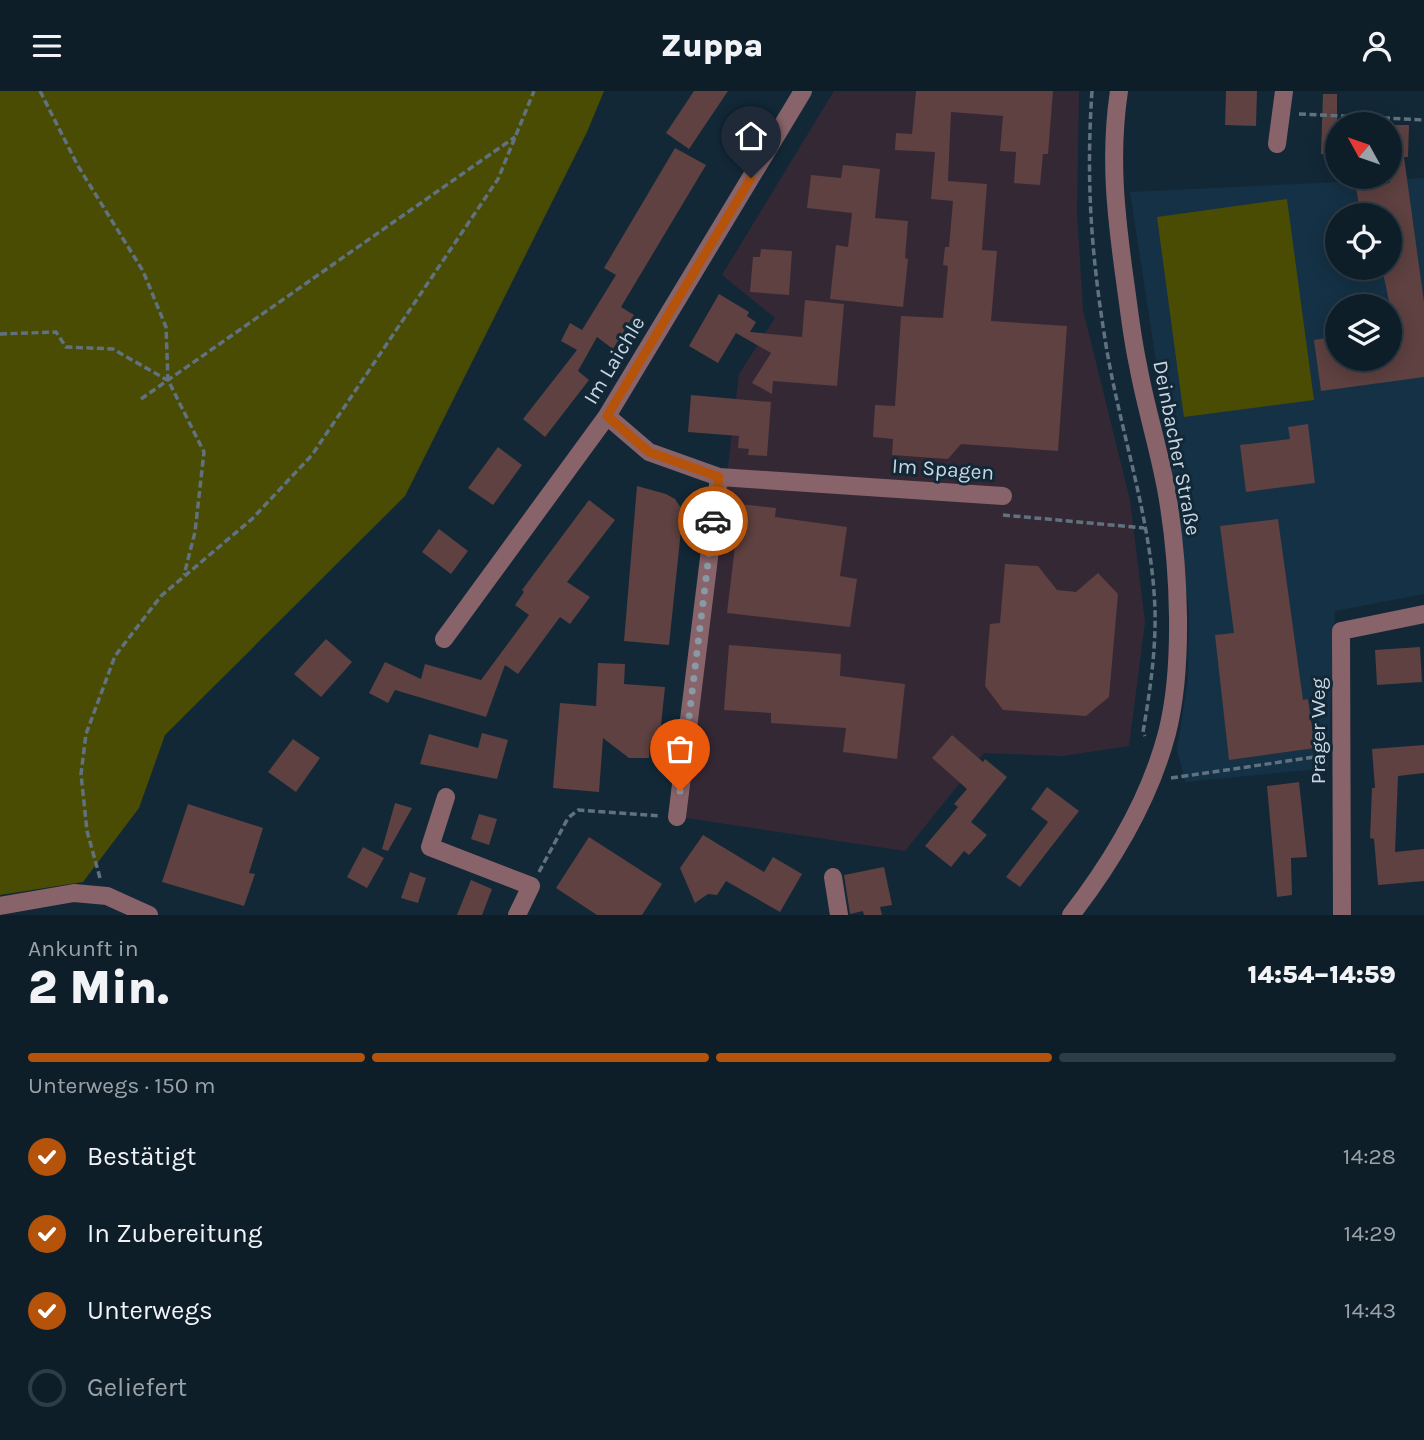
<!DOCTYPE html>
<html lang="de">
<head>
<meta charset="utf-8">
<style>
	:root { --surface:#0e1e29; --page:#1c2b35; --text:#f1f3f6; --muted:#9ba2a8; --line:#2e3c46; --accent:#b45309 }
	body { margin:0; font-family:Karla,sans-serif; background:var(--page); color:var(--text); height:100vh; display:flex; flex-direction:column; font-size:26px; white-space:nowrap }
	* { box-sizing:border-box; margin:0 }
	p { font-size:23px; color:var(--muted) }
	.icon { flex:none; width:38px; height:38px; fill:none; stroke:currentColor; stroke-width:2; stroke-linecap:round; stroke-linejoin:round }
	.map { position:relative; height:824px; overflow:hidden }
	.panel { display:flex; flex-direction:column; background:var(--surface); flex:1 }
	.panel>* { flex:none }
	.needle { width:46px; rotate:310deg }
	.controls { position:absolute; left:1325px; top:21px; display:grid; gap:14px }
	.controls a { display:grid; place-items:center; width:77px; height:77px; border-radius:50%; background:var(--surface); box-shadow:0 4px 18px #0003,0 0 0 2px var(--line); font-size:35px }
	.pin { position:absolute; display:grid; place-items:center; width:60px; height:60px; color:#fff; margin:-72px -30px; border-radius:50% 50% 50% 0; rotate:-45deg; box-shadow:0 0 7px #0007 }
	.pin .icon { rotate:45deg }
	.courier { position:absolute; display:grid; place-items:center; width:70px; height:70px; margin:-35px; border:5px solid #b45309; border-radius:50%; background:#fff; color:#222; box-shadow:0 2px 9px #0007 }
	.overview em { font-style:normal; font-weight:800 }
	.overview div { display:flex; flex-direction:column-reverse }
	.overview { display:flex; align-items:center; justify-content:space-between; height:119px; padding:0 28px }
	h1 { font-size:46px; font-weight:800; line-height:52px }
	.bar { display:grid; grid-template-columns:repeat(4,1fr); gap:10px 7px; align-content:center; height:84px; padding:0 28px }
	.bar i { height:9px; border-radius:5px; background:var(--line) }
	.bar .selected { background:var(--accent) }
	.bar p { grid-column:span 4 }
	ol { padding:0 28px; list-style:none }
	li { display:flex; align-items:center; gap:21px; height:77px }
	li p { margin-inline-start:auto }
	li .icon { padding:7px; border-radius:50%; background:var(--accent); color:#fff; stroke-width:4 }
	li:last-child { color:var(--muted) }
	li i { width:38px; height:38px; border:4px solid var(--line); border-radius:50% }
	header { display:flex; justify-content:space-between; align-items:center; height:91px; padding:0 28px; background:var(--surface); font-size:32px; font-weight:800 }
	.map>svg:first-child { display:block }
	.commercial { fill:#352835 }
	.built { fill:#153145; fill-rule:evenodd }
	.green { fill:#4a4c04 }
	.building { fill:#5e4140 }
	.lines { fill:none; stroke-linecap:round; stroke-linejoin:round }
	.path { stroke:#60727f; stroke-width:3.5; stroke-dasharray:7 3.5; stroke-linecap:butt }
	.minor { stroke:#886369; stroke-width:18 }
	.done { stroke:#8999a6; stroke-width:7; stroke-dasharray:0 12.6 }
	.route { stroke:#b45309; stroke-width:9 }
	.labels { text-anchor:middle; stroke-width:6; stroke-linejoin:round; paint-order:stroke }
	.street-label { font-size:21px; fill:#c9d6e1; stroke:#122837 }
</style>
</head>
<body>
<header><svg class="icon" aria-label="menu" viewBox="0 0 24 24"><path d="M4 6h16M4 12h16M4 18h16"/></svg>Zuppa<svg class="icon" aria-label="person" viewBox="0 0 24 24"><circle cx="12" cy="8" r="4"/><path d="M4 21q1-7 8-7t8 7"/></svg></header>
<div class="map">
<svg width="1424" height="824" viewBox="0 0 1424 824">
	<rect width="100%" height="100%" fill="#122837"/>
	<!-- commercial -->
	<path class="commercial" d="M 834,0 L 1079,0 L 1077,122 L 1083,219 L 1130,409 L 1145,531 L 1129,655 L 1062,665 L 984,662 L 905,760 L 686,727 L 739,283 L 775,227 L 722,184 Z"/>
	<!-- built -->
	<path class="built" d="M 1424,87 L 1424,503 L 1335,520 L 1328,677 L 1185,691 L 1177,658 L 1188,589 L 1189,519 L 1170,362 L 1130,101 ZM 1337,124 L 1390,124 L 1390,177 L 1337,177 ZM 1337,215 L 1390,215 L 1390,268 L 1337,268 Z"/>
	<!-- green -->
	<path class="green" d="M 0,0 L 604,0 L 587,41 L 405,405 L 165,644 L 139,717 L 83,791 L 0,804 Z
		M 1287,108 L 1314,309 L 1184,326 L 1157,126 Z"/>
	<!-- building -->
	<path class="building" d="M 694,0 L 728,0 L 689,58 L 666,42 Z
		M 916,0 L 1053,0 L 1048,63 L 1043,63 L 1040,94 L 1014,92 L 1016,61 L 1000,60 L 1003,25 L 951,21 L 948,90 L 987,93 L 982,159 L 997,160 L 991,230 L 1067,235 L 1058,360 L 961,353 L 948,368 L 892,364 L 893,348 L 873,346 L 875,314 L 895,315 L 901,225 L 943,227 L 948,175 L 943,174 L 945,156 L 949,156 L 953,110 L 931,108 L 935,61 L 895,59 L 896,42 L 912,43 Z
		M 1226,0 L 1257,0 L 1256,35 L 1225,34 Z
		M 1323,3 L 1337,3 L 1337,64 L 1321,63 Z
		M 1390,34 L 1409,34 L 1408,66 L 1404,66 L 1424,211 L 1424,286 L 1321,300 L 1314,249 L 1337,245 L 1337,268 L 1390,268 L 1390,215 L 1382,177 L 1390,177 L 1390,124 L 1375,124 L 1374,119 L 1360,121 L 1356,96 L 1390,92 Z
		M 675,57 L 706,74 L 621,216 L 634,224 L 613,258 L 597,246 L 578,280 L 589,289 L 545,346 L 523,328 L 577,259 L 561,250 L 570,232 L 582,239 L 616,184 L 604,177 Z
		M 843,74 L 880,78 L 875,127 L 908,130 L 905,167 L 908,168 L 903,216 L 830,208 L 836,154 L 848,156 L 852,122 L 807,117 L 811,84 L 841,87 Z
		M 761,158 L 792,160 L 789,204 L 750,201 L 753,166 L 760,166 Z
		M 719,203 L 749,221 L 747,225 L 756,231 L 750,241 L 802,246 L 805,209 L 844,213 L 837,295 L 773,290 L 772,303 L 752,292 L 771,262 L 736,242 L 718,272 L 689,255 Z
		M 691,304 L 771,311 L 767,365 L 748,364 L 749,358 L 738,357 L 739,345 L 688,341 Z
		M 1308,333 L 1315,392 L 1246,401 L 1240,354 L 1290,348 L 1288,336 Z
		M 498,356 L 522,374 L 493,414 L 468,397 Z
		M 637,395 L 666,403 L 675,408 L 683,420 L 669,554 L 624,550 Z
		M 589,409 L 615,429 L 567,491 L 590,506 L 570,533 L 560,526 L 518,583 L 505,574 L 486,626 L 395,599 L 388,612 L 369,602 L 385,571 L 421,588 L 425,573 L 481,589 L 529,524 L 515,514 L 524,501 L 522,499 Z
		M 740,413 L 776,417 L 775,426 L 847,436 L 840,485 L 857,488 L 850,536 L 727,522 Z
		M 1278,428 L 1303,609 L 1308,608 L 1315,657 L 1229,669 L 1215,544 L 1234,542 L 1220,435 Z
		M 439,438 L 468,460 L 451,483 L 422,461 Z
		M 1005,473 L 1038,475 L 1057,499 L 1076,501 L 1098,482 L 1118,503 L 1109,606 L 1086,625 L 1003,619 L 985,595 L 990,533 L 1000,532 Z
		M 326,548 L 352,571 L 321,606 L 294,583 Z
		M 729,554 L 841,563 L 840,585 L 905,593 L 897,668 L 843,661 L 846,637 L 771,632 L 771,622 L 724,619 Z
		M 1420,556 L 1422,591 L 1377,594 L 1375,559 Z
		M 598,572 L 625,573 L 624,593 L 665,596 L 659,653 L 650,652 L 649,667 L 629,667 L 603,647 L 599,701 L 553,697 L 560,612 L 596,615 Z
		M 482,642 L 508,649 L 497,688 L 420,673 L 429,643 L 478,657 Z
		M 952,644 L 983,671 L 985,668 L 1007,686 L 971,731 L 987,744 L 969,764 L 964,760 L 951,776 L 925,755 L 958,716 L 954,713 L 967,698 L 932,667 Z
		M 293,648 L 320,667 L 296,701 L 268,681 Z
		M 1424,654 L 1424,682 L 1398,685 L 1395,761 L 1424,758 L 1424,790 L 1378,794 L 1374,748 L 1370,747 L 1372,697 L 1375,697 L 1372,658 Z
		M 1299,691 L 1307,766 L 1291,767 L 1292,804 L 1277,806 L 1267,695 Z
		M 1047,696 L 1079,720 L 1020,796 L 1006,786 L 1048,731 L 1031,718 Z
		M 395,712 L 412,717 L 388,760 L 382,758 Z
		M 188,713 L 263,737 L 249,782 L 255,783 L 244,815 L 162,791 Z
		M 479,723 L 497,728 L 489,754 L 471,748 Z
		M 703,744 L 764,781 L 773,766 L 802,783 L 780,821 L 726,790 L 717,804 L 708,803 L 695,812 L 680,777 Z
		M 589,746 L 662,793 L 642,824 L 597,824 L 556,797 Z
		M 363,756 L 384,767 L 367,797 L 347,786 Z
		M 884,776 L 892,814 L 880,816 L 882,824 L 864,824 L 863,820 L 850,823 L 844,784 Z
		M 410,781 L 426,787 L 418,812 L 401,807 Z
		M 471,789 L 492,798 L 482,824 L 457,824 Z"/>
	<g class="lines">
		<!-- path -->
		<path class="path" d="M 40,0 L 78,75 L 143,180 L 166,236 L 168,289 L 204,361 L 195,441 L 184,484
			M 1092,0 C 1086,89 1091,161 1105,248 C 1119,338 1152,428 1155,519 C 1156,560 1150,600 1143,641 L 1145,645
			M 1299,23 L 1424,29
			M 0,243 L 56,241 L 66,256 L 113,258 L 167,289
			M 141,308 L 515,46
			M 1003,424 L 1144,437
			M 1171,687 L 1322,665
			M 539,781 L 568,727 L 578,719 L 661,725
			M 100,787 L 87,740 L 81,683 L 86,643 L 115,565 L 161,505 L 252,428 L 312,364 L 498,88 L 534,0"/>
		<!-- minor -->
		<path class="minor" d="M 1277,53 L 1284,0
			M 607,325 L 649,361 L 719,386 L 677,726
			M 719,386 L 1003,405
			M 444,548 L 607,325 L 803,0
			M 446,706 L 430,756 L 531,795 L 517,824
			M 833,786 L 839,824
			M 0,815 L 74,802 L 107,805 L 149,824
			M 1071,824 C 1112,771 1150,707 1167,642 C 1184,576 1179,476 1168,409 C 1161,364 1146,319 1138,274 C 1132,247 1129,218 1125,190 C 1116,125 1109,66 1119,0
			M 1342,824 L 1341,540 L 1424,523"/>
	</g>
	<g class="lines">
		<!-- done -->
		<path class="done" d="M 680,700 L 713,430"/>
		<!-- route -->
		<path class="route" d="M 713,430 L 719,386 L 649,361 L 607,325 L 751,87"/>
	</g>
	<g class="labels">
		<!-- street labels -->
		<g class="street-label">
			<text transform="translate(614 269) rotate(-59)" y="7">Im Laichle</text>
			<text transform="translate(1177 357) rotate(79)" y="7">Deinbacher Straße</text>
			<text transform="translate(943 378) rotate(4)" y="7">Im Spagen</text>
			<text transform="translate(1318 640) rotate(-90)" y="7">Prager Weg</text>
		</g>
	</g>
</svg>
<div class="controls">
<a><svg class="needle" viewBox="-14 -14 28 28"><path d="M0-13l5 13h-10z" fill="#e53935"/><path d="M0 13l5-13h-10z" fill="#9ba2a8"/></svg></a>
<a><svg class="icon" aria-label="locate" viewBox="0 0 24 24"><circle cx="12" cy="12" r="6"/><path d="M12 2v4M12 18v4M2 12h4M18 12h4"/></svg></a>
<a><svg class="icon" aria-label="layers" viewBox="0 0 24 24"><path d="M12 4l9 5-9 5-9-5zM3 14l9 5 9-5"/></svg></a>
</div>
<div class="pin" style="left:680px;top:700px;background:#ea580c"><svg class="icon" aria-label="bag" viewBox="0 0 24 24"><path d="M5 8h14l-1 12H6zM9 8a3 3 0 0 1 6 0"/></svg></div>
<div class="pin" style="left:751px;top:87px;background:#1f2937"><svg class="icon" aria-label="home" viewBox="0 0 24 24"><path d="M3 11l9-7 9 7M6 9v11h12V9"/></svg></div>
<div class="courier" style="left:713px;top:430px"><svg class="icon" aria-label="car" viewBox="0 0 24 24"><path d="M5 17H2v-5l4-1 3-4h7l3 4 3 1v5h-3M9 17h6M6 11h13"/><circle cx="7" cy="17" r="2"/><circle cx="17" cy="17" r="2"/></svg></div>
</div>
<section class="panel">
<div class="overview"><div><h1>2 Min.</h1><p>Ankunft in</p></div><em>14:54–14:59</em></div>
<div class="bar"><i class="selected"></i><i class="selected"></i><i class="selected"></i><i></i><p>Unterwegs · 150 m</p></div>
<ol>
<li><svg class="icon" aria-label="check" viewBox="0 0 24 24"><path d="M5 12l5 5 9-10"/></svg>Bestätigt<p>14:28</p></li>
<li><svg class="icon" aria-label="check" viewBox="0 0 24 24"><path d="M5 12l5 5 9-10"/></svg>In Zubereitung<p>14:29</p></li>
<li><svg class="icon" aria-label="check" viewBox="0 0 24 24"><path d="M5 12l5 5 9-10"/></svg>Unterwegs<p>14:43</p></li>
<li><i></i>Geliefert</li>
</ol>
</section>
</body>
</html>
